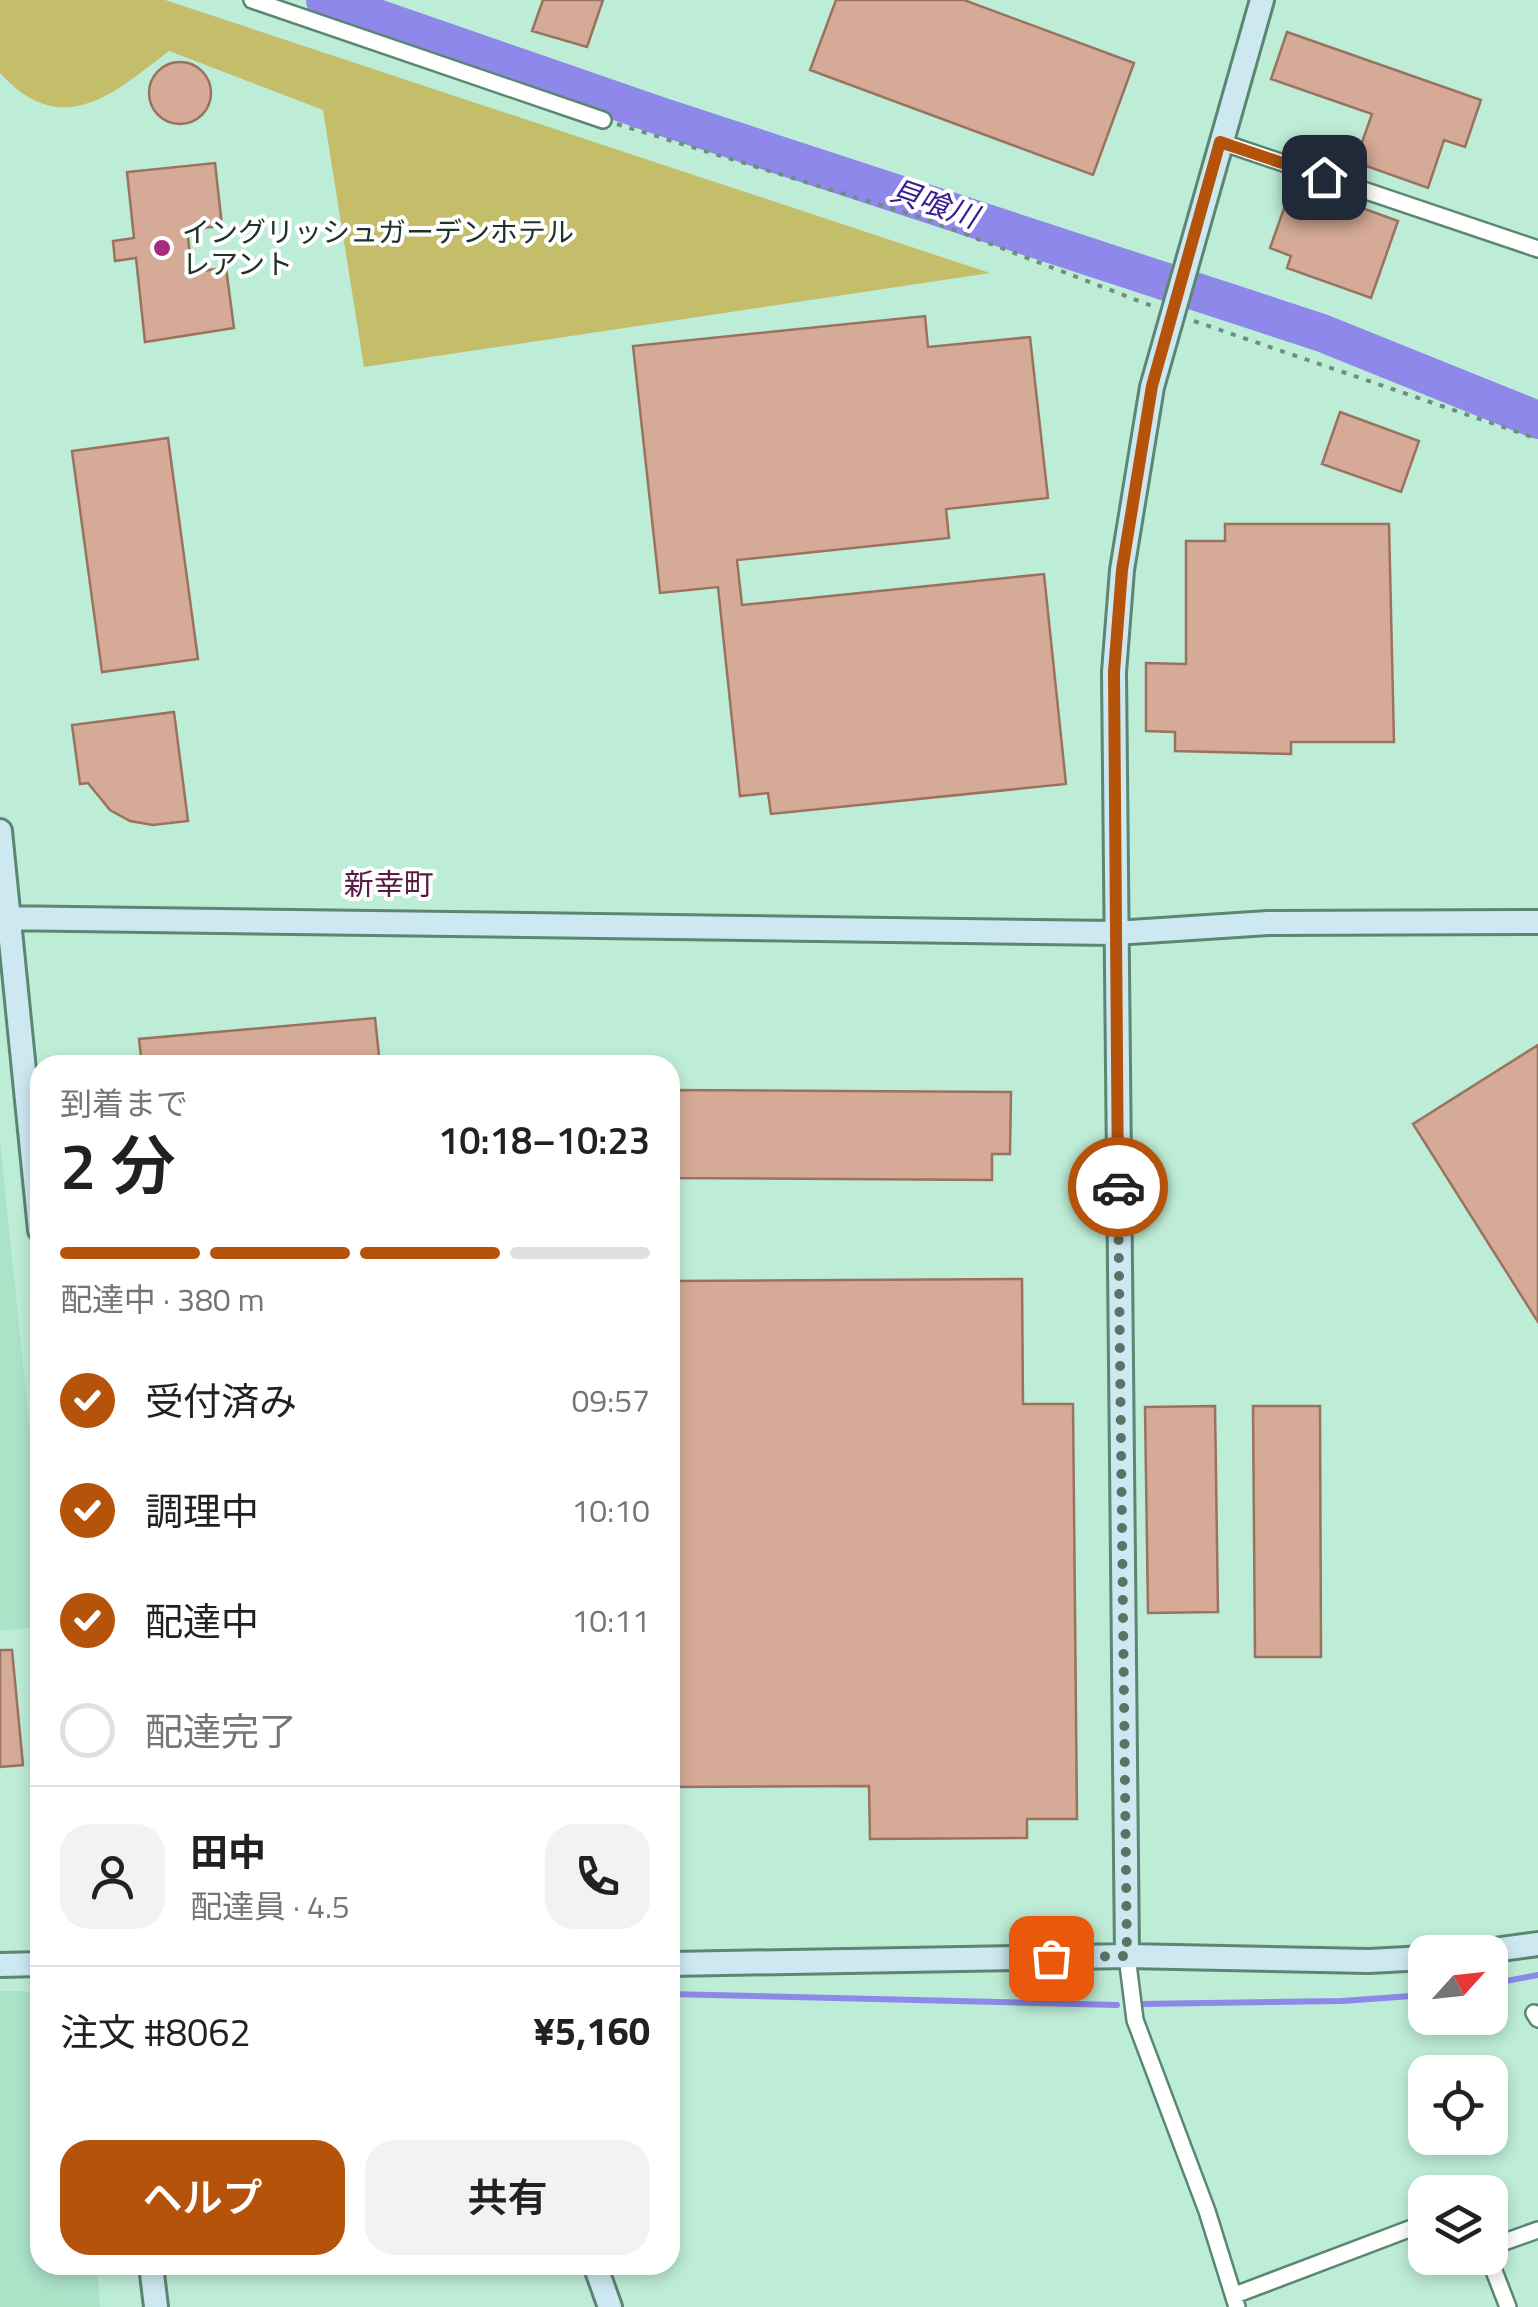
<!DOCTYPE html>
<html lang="ja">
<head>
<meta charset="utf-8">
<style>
	:root { --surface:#fff; --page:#f2f2f2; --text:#202124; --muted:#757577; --line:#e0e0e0; --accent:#b45309 }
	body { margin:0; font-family:"Titillium Web","Noto Sans JP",sans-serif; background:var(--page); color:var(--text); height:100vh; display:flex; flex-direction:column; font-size:38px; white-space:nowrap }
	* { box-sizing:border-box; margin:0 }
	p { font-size:32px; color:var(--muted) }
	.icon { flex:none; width:55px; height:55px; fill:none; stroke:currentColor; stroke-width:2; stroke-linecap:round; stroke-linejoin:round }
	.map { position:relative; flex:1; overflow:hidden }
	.drawer { position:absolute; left:30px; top:1055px; width:650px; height:1220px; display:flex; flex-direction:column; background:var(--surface); border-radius:30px; box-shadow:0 5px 15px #0003 }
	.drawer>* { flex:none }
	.needle { width:65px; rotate:63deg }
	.fabs { position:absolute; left:1408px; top:1935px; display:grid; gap:20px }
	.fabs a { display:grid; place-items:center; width:100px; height:100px; border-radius:20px; background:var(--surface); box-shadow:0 5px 15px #0003; font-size:50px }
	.pin { position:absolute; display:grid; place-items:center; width:85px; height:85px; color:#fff; margin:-42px; border-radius:20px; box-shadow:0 5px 15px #0006 }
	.courier { position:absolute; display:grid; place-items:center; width:100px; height:100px; margin:-50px; border:8px solid #b45309; border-radius:50%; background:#fff; color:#222; box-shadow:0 2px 12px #0007 }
	.overview em { font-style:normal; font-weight:600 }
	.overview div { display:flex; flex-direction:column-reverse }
	.overview { display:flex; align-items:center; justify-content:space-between; height:170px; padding:0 30px }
	h1 { font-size:65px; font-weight:600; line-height:75px }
	.bar { display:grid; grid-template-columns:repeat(4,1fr); gap:15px 10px; align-content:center; height:120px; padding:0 30px }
	.bar i { height:12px; border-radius:8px; background:var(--line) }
	.bar .on { background:var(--accent) }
	.bar p { grid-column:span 4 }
	.line { display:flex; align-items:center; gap:25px; padding:0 30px; border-top:2px solid var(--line) }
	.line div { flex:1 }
	.round { display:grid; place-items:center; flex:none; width:105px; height:105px; border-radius:30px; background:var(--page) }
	ol { padding:0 30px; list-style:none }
	li { display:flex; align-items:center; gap:30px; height:110px }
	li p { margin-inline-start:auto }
	li .icon { padding:10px; border-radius:50%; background:var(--accent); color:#fff; stroke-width:4 }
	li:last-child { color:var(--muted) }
	li i { width:55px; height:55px; border:5px solid var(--line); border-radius:50% }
	.action { display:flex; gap:20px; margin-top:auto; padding:20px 30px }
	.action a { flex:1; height:115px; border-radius:30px; background:var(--accent); color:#fff; font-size:40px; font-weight:600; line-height:115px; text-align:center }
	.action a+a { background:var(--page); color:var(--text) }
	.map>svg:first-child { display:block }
	.built { fill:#abe3c9 }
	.green { fill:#c4bd69 }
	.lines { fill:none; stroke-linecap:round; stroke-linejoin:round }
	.stream { stroke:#8e88eb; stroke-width:6 }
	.river { stroke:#8e88eb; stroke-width:38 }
	.building { fill:#d5aa97; stroke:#9a7260; stroke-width:2.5 }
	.street-casing { stroke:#5a8672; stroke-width:20 }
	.secondary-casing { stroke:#5a8672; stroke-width:28 }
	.path { stroke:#6e8f7f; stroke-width:4; stroke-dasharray:5 8; stroke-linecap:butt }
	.street { stroke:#fff; stroke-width:15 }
	.secondary { stroke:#cee8f2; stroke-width:22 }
	.done { stroke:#577467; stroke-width:10; stroke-dasharray:0 18 }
	.route { stroke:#b45309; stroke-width:12 }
	.poi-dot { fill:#a72b7e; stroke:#fff; stroke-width:4 }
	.labels { text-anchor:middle; stroke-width:8; stroke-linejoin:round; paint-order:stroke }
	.poi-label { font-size:28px; fill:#20332a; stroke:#fff; text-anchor:start }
	.water-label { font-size:30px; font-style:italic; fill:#3a1e91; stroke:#fff }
	.neighbourhood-label { font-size:30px; fill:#581c42; stroke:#fff }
</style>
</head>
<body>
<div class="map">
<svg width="1538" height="2307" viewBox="0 0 1538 2307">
	<rect width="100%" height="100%" fill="#beedd7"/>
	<!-- built -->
	<path class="built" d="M 0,1141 L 40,1528 L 40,1627 L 0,1631 Z
		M 0,1991 L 26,1991 L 40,2003 L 40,2265 L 97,2265 L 100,2307 L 0,2307 Z"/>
	<!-- green -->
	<path class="green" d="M 0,0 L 165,0 L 990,273 L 364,367 L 323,110 L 169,51 C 113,94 62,141 0,73 Z"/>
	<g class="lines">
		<!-- stream -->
		<path class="stream" d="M 1490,1984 L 1538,1975
			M 670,1994 L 1117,2005
			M 1140,2004 L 1342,2001 L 1425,1995"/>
		<!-- river -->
		<path class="river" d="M 325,0 L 657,115 L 1322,333 L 1538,420"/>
	</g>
	<!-- building -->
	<path class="building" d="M 543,0 L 603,0 L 587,47 L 532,31 Z
		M 836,0 L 964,0 L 1134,63 L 1093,175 L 810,70 Z
		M 1287,32 L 1481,100 L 1465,147 L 1444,140 L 1428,188 L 1355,162 L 1372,114 L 1271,79 Z
		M149 93a31 31 0 1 1 62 0a31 31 0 1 1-62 0Z
		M 215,163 L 222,226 L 187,229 L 192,272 L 226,268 L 234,328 L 145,342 L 136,258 L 115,261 L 113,241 L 134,238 L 127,172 Z
		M 1293,183 L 1398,221 L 1371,298 L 1287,268 L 1291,256 L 1270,248 Z
		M 925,316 L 928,347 L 1030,337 L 1048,498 L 946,509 L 949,538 L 737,560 L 742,605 L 1044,574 L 1066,784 L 771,814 L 768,793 L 740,796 L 718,587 L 660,593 L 633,346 Z
		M 1340,412 L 1419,441 L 1401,492 L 1322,464 Z
		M 168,438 L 198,659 L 102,672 L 72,451 Z
		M 1225,524 L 1389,524 L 1394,742 L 1291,742 L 1291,754 L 1175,751 L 1175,732 L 1146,731 L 1146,663 L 1186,664 L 1186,541 L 1225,541 Z
		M 174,712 L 188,821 L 153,825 L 130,821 L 110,810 L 88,783 L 80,784 L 72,725 Z
		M 375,1018 L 380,1065 L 142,1065 L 139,1039 Z
		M 1538,1045 L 1538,1322 L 1413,1124 Z
		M 670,1090 L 1011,1092 L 1010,1154 L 992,1154 L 992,1180 L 670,1178 Z
		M 1022,1279 L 1023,1404 L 1073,1404 L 1077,1819 L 1027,1819 L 1027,1838 L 870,1839 L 869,1786 L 670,1787 L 670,1281 Z
		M 1215,1406 L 1218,1612 L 1148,1613 L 1145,1407 Z
		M 1253,1406 L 1320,1406 L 1321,1657 L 1255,1657 Z
		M 0,1650 L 12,1650 L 23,1765 L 0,1767 Z"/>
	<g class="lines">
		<!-- street casing -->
		<g class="street-casing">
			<path id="street" d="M 252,0 L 603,120
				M 1221,142 L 1538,249
				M 1127,1956 L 1135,2020 L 1207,2211 L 1237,2307
				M 1534,2013 L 1538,2019
				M 1490,2247 L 1538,2230
				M 1489,2258 L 1508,2307
				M 1235,2295 L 1425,2223"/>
		</g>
		<!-- secondary casing -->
		<g class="secondary-casing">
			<path id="secondary" d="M 0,831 L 40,1230
				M 0,918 L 1115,933 L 1268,923 L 1538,922
				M 1479,1952 L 1538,1944
				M 1127,1956 L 1114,672 L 1122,570 L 1152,387 L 1262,0
				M 670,1964 L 1127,1956 L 1369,1961 L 1425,1958
				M 0,1965 L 40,1964
				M 151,2265 L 156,2307
				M 595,2265 L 610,2307"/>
		</g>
		<!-- path -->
		<path class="path" d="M 617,124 L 926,219 L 1152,306
			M 1194,321 L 1538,439"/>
		<!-- street -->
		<use href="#street" class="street"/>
		<!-- secondary -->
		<use href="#secondary" class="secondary"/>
	</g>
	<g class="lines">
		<!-- done -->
		<path class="done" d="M 1051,1958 L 1127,1956 L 1118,1187"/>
		<!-- route -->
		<path class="route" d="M 1118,1187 L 1114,672 L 1122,570 L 1152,386 L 1220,142 L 1324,177"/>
	</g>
	<!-- markers -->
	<circle class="poi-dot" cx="162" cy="248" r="10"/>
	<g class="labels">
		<!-- poi labels -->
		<g class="poi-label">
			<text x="182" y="242">イングリッシュガーデンホテル<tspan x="182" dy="32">レアント</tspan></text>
		</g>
		<!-- water labels -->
		<g class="water-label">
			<text transform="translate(934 204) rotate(19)" y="10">貝喰川</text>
		</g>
		<!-- neighbourhood labels -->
		<g class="neighbourhood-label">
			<text x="389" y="895">新幸町</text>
		</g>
	</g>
</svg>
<div class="fabs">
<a><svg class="needle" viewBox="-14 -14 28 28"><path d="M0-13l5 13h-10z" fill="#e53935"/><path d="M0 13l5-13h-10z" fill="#757577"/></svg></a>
<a><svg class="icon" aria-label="locate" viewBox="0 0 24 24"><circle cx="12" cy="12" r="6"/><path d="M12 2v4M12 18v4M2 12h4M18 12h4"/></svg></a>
<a><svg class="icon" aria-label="layers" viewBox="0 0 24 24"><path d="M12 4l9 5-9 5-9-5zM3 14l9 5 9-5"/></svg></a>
</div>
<div class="pin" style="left:1051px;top:1958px;background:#ea580c"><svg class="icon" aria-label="bag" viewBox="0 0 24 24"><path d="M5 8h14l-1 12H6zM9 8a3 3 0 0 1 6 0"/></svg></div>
<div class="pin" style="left:1324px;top:177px;background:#1f2937"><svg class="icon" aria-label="home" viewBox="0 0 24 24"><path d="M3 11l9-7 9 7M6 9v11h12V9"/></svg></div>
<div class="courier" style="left:1118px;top:1187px"><svg class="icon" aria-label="car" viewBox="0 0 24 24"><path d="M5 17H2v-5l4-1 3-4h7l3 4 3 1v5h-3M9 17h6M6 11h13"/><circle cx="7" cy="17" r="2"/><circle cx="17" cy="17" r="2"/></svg></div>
<section class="drawer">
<div class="overview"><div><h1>2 分</h1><p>到着まで</p></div><em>10:18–10:23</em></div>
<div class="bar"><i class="on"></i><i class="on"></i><i class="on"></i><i></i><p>配達中 · 380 m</p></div>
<ol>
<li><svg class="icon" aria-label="check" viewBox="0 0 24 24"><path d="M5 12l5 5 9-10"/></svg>受付済み<p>09:57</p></li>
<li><svg class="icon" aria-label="check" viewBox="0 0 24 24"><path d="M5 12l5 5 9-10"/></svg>調理中<p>10:10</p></li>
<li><svg class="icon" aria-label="check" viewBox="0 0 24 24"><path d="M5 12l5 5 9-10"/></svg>配達中<p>10:11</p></li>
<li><i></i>配達完了</li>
</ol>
<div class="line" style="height:180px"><a class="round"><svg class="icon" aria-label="person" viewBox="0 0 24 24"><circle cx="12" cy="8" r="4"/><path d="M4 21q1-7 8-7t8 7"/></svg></a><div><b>田中</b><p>配達員 · 4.5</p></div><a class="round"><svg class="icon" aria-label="phone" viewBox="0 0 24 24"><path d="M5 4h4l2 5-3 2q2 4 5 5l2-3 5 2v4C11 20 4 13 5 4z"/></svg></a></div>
<div class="line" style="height:130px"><div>注文 #8062</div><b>¥5,160</b></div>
<div class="action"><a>ヘルプ</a><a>共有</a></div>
</section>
</div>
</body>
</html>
